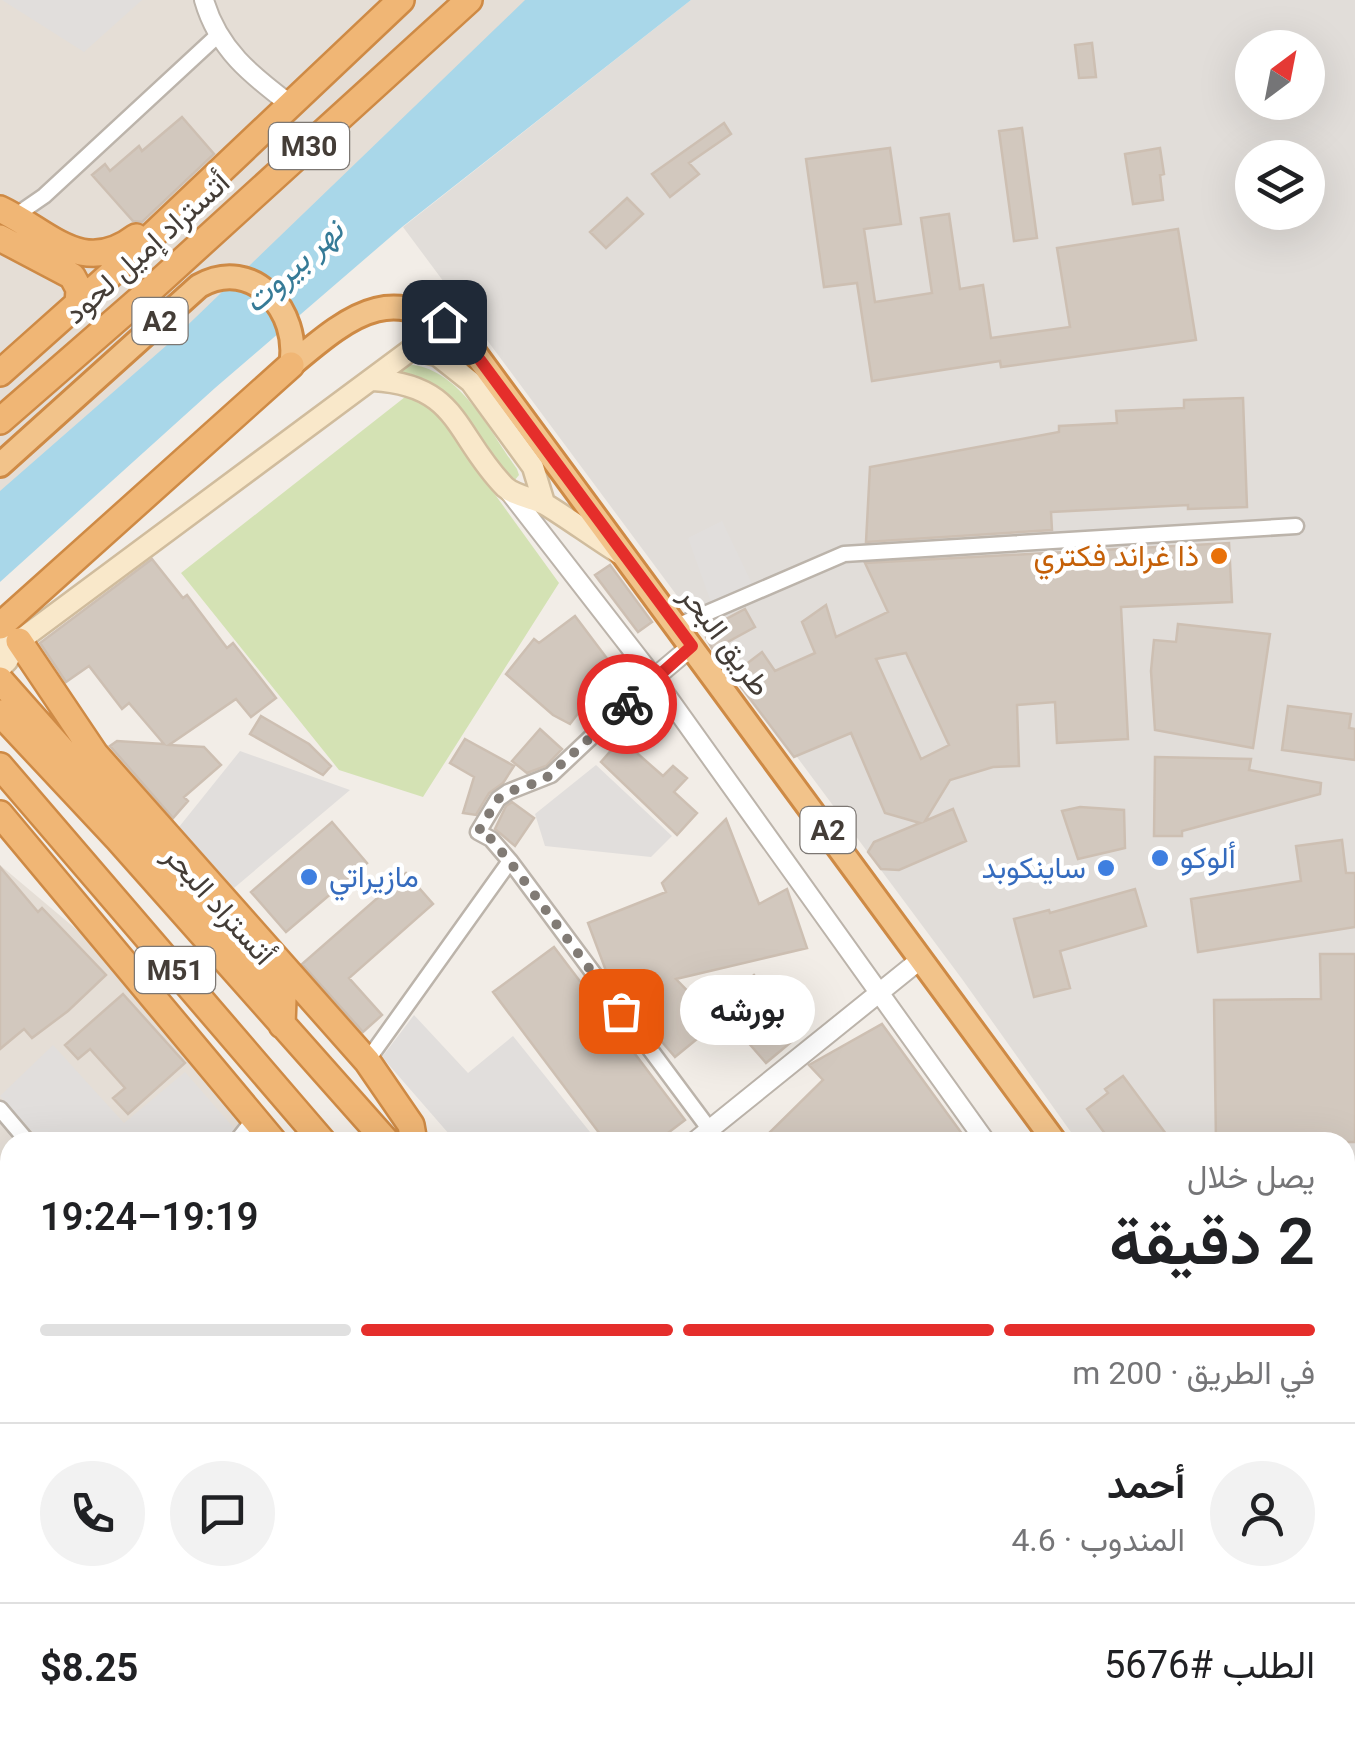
<!DOCTYPE html>
<html lang="ar">
<head>
<meta charset="utf-8">
<style>
	:root { --surface:#fff; --page:#f2f2f2; --text:#202124; --muted:#757577; --line:#e0e0e0; --accent:#e52e2b }
	body { margin:0; font-family:Roboto,Vazirmatn,sans-serif; background:var(--page); color:var(--text); direction:rtl; height:100vh; display:flex; flex-direction:column; font-size:38px; white-space:nowrap }
	* { box-sizing:border-box; margin:0 }
	p { font-size:32px; color:var(--muted) }
	.icon { flex:none; width:55px; height:55px; fill:none; stroke:currentColor; stroke-width:2; stroke-linecap:round; stroke-linejoin:round }
	.map { position:relative; flex:1; overflow:hidden; direction:ltr }
	.sheet { position:absolute; left:0px; top:1132px; width:1355px; height:622px; display:flex; flex-direction:column; background:var(--surface); border-radius:30px 30px 0 0; box-shadow:0 10px 40px #0002; direction:rtl }
	.sheet>* { flex:none }
	.needle { width:65px; rotate:32deg }
	.tools { position:absolute; left:1235px; top:30px; display:grid; gap:20px }
	.tools a { display:grid; place-items:center; width:90px; height:90px; border-radius:50%; background:var(--surface); box-shadow:0 10px 40px #0002; font-size:50px }
	.pin { position:absolute; display:grid; place-items:center; width:85px; height:85px; color:#fff; margin:-42px; border-radius:20px; box-shadow:0 5px 15px #0006 }
	.courier { position:absolute; display:grid; place-items:center; width:100px; height:100px; margin:-50px; border:8px solid #e52e2b; border-radius:50%; background:#fff; color:#222; box-shadow:0 2px 12px #0007 }
	.bubble { position:absolute; height:70px; border-radius:35px; background:var(--surface); box-shadow:0 10px 40px #0002; font-size:32px; font-weight:600; line-height:70px; text-align:center; direction:rtl }
	.headline em { font-style:normal; font-weight:600 }
	.headline div { display:flex; flex-direction:column-reverse }
	.headline { display:flex; align-items:center; justify-content:space-between; height:170px; padding:0 40px }
	h1 { font-size:65px; font-weight:600; line-height:75px }
	.bar { display:grid; grid-template-columns:repeat(4,1fr); gap:15px 10px; align-content:center; height:120px; padding:0 40px }
	.bar i { height:12px; border-radius:8px; background:var(--line) }
	.bar .active { background:var(--accent) }
	.bar p { grid-column:span 4 }
	.line { display:flex; align-items:center; gap:25px; padding:0 40px; border-top:2px solid var(--line) }
	.line div { flex:1 }
	.round { display:grid; place-items:center; flex:none; width:105px; height:105px; border-radius:52px; background:var(--page) }
	.map>svg:first-child { display:block }
	.residential { fill:#e5ded6 }
	.industrial { fill:#e1ddd9; fill-rule:evenodd }
	.green { fill:#d4e2b4 }
	.parking { fill:#e1dedc }
	.water { fill:#a9d7e9 }
	.building { fill:#d2c8be; stroke:#cdbfb2; stroke-width:2.5; fill-rule:evenodd }
	.lines { fill:none; stroke-linecap:round; stroke-linejoin:round }
	.pedestrian-casing { stroke:#bcb4ab; stroke-width:15 }
	.minor-casing { stroke:#bcb4ab; stroke-width:19 }
	.tertiary-casing { stroke:#bcb4ab; stroke-width:22 }
	.secondary-casing { stroke:#d0bc9d; stroke-width:25 }
	.trunk-casing { stroke:#ce8a45; stroke-width:28 }
	.motorway-casing { stroke:#ce8a45; stroke-width:30 }
	.pedestrian { stroke:#fff; stroke-width:10 }
	.minor { stroke:#fff; stroke-width:14 }
	.tertiary { stroke:#fff; stroke-width:18 }
	.secondary { stroke:#f9e8ca; stroke-width:20 }
	.trunk { stroke:#f2c38a; stroke-width:22 }
	.motorway { stroke:#f0b675; stroke-width:25 }
	.done { stroke:#817b75; stroke-width:10; stroke-dasharray:0 18 }
	.route { stroke:#e52e2b; stroke-width:12 }
	.food-dot { fill:#e8710a; stroke:#fff; stroke-width:4 }
	.shop-dot { fill:#3f7fe0; stroke:#fff; stroke-width:4 }
	.labels { text-anchor:middle; stroke-width:9; stroke-linejoin:round; paint-order:stroke }
	.shield { fill:#fff; stroke:#7c7773; stroke-width:2.5 }
	.shield-label { font-size:28px; font-weight:bold; fill:#443d37 }
	.street-label { font-size:30px; fill:#443d37; stroke:#fff }
	.food-label { font-size:30px; fill:#c56008; stroke:#fff; text-anchor:end }
	.shop-label { font-size:30px; fill:#366cbe; stroke:#fff; text-anchor:start }
	.water-label { font-size:32px; font-style:italic; fill:#367b97; stroke:#fff }
</style>
</head>
<body>
<div class="map">
<svg width="1355" height="1753" viewBox="0 0 1355 1753">
	<rect width="100%" height="100%" fill="#f2ede7"/>
	<!-- residential -->
	<path class="residential" d="M 0,0 L 586,0 L 0,533 Z
		M 0,865 L 89,940 L 263,1142 L 10,1142 L 10,1745 L 793,1745 L 800,1753 L 0,1753 Z"/>
	<!-- industrial -->
	<path class="industrial" d="M 691,0 L 1355,0 L 1355,1242 L 1345,1242 L 1345,1142 L 1078,1142 L 962,979 L 403,227 ZM 1252,48 L 1308,48 L 1308,102 L 1252,102 ZM 1252,158 L 1308,158 L 1308,212 L 1252,212 Z"/>
	<!-- green -->
	<path class="green" d="M 403,364 C 458,364 488,429 517,469 L 519,475 L 515,480 L 504,473 L 446,394 L 417,379 L 382,378 Z
		M 405,397 L 426,399 L 559,583 L 423,797 L 339,770 L 181,573 Z"/>
	<!-- parking -->
	<path class="parking" d="M 2,0 L 142,0 L 84,52 Z
		M 722,521 L 753,586 L 711,602 L 688,538 Z
		M 240,751 L 350,790 L 234,888 L 179,827 Z
		M 596,765 L 672,836 L 651,857 L 545,846 L 535,814 Z
		M 414,1015 L 468,1073 L 513,1036 L 598,1142 L 456,1142 L 382,1057 Z
		M 53,1045 L 124,1123 L 185,1072 L 240,1135 L 230,1142 L 42,1142 L 0,1096 Z
		M 627,1745 L 776,1745 L 782,1751 L 632,1753 Z"/>
	<!-- water -->
	<path class="water" d="M 525,0 L 691,0 L 402,227 L 215,388 L 0,582 L 0,491 L 167,345 Z"/>
	<!-- building -->
	<path class="building" d="M 1092,43 L 1096,77 L 1079,78 L 1075,45 Z
		M 182,117 L 214,154 L 142,222 L 133,221 L 92,175 L 105,164 L 110,171 L 139,146 L 142,151 Z
		M 724,123 L 731,134 L 689,163 L 699,174 L 670,197 L 652,174 Z
		M 1022,128 L 1037,238 L 1014,241 L 999,131 Z
		M 890,148 L 901,224 L 864,229 L 875,302 L 932,293 L 921,218 L 949,214 L 960,289 L 983,285 L 991,338 L 1070,327 L 1057,248 L 1178,229 L 1196,340 L 1001,367 L 1000,361 L 872,381 L 857,283 L 824,287 L 806,159 Z
		M 1160,148 L 1164,174 L 1160,175 L 1163,200 L 1133,204 L 1125,154 Z
		M 627,198 L 643,214 L 606,248 L 590,232 Z
		M 1243,398 L 1247,507 L 1188,509 L 1188,505 L 1051,512 L 1052,530 L 866,542 L 870,467 L 1059,432 L 1059,426 L 1117,423 L 1116,411 L 1184,408 L 1184,400 Z
		M 1229,543 L 1232,602 L 1121,607 L 1128,739 L 1057,743 L 1055,702 L 1017,705 L 1019,766 L 993,767 L 950,780 L 925,821 L 953,809 L 966,841 L 899,870 L 881,869 L 868,852 L 874,842 L 920,823 L 885,813 L 851,733 L 794,757 L 732,675 L 762,652 L 775,671 L 815,653 L 802,622 L 826,605 L 836,637 L 888,612 L 865,563 ZM 906,653 L 949,745 L 921,759 L 876,659 Z
		M 152,559 L 183,598 L 187,595 L 227,648 L 233,643 L 276,698 L 251,717 L 236,699 L 169,745 L 204,747 L 221,765 L 184,797 L 188,801 L 173,818 L 110,746 L 117,741 L 164,744 L 129,703 L 122,709 L 89,666 L 66,682 L 40,643 Z
		M 610,565 L 652,622 L 638,632 L 595,575 Z
		M 745,609 L 755,627 L 713,650 L 706,637 L 713,626 Z
		M 575,616 L 609,661 L 605,687 L 590,698 L 570,724 L 553,715 L 506,674 L 534,639 L 539,643 Z
		M 1178,624 L 1270,634 L 1253,748 L 1155,730 L 1151,671 L 1154,640 L 1176,642 Z
		M 1288,706 L 1351,714 L 1349,728 L 1355,729 L 1355,760 L 1282,750 Z
		M 261,716 L 309,744 L 331,766 L 323,775 L 250,734 Z
		M 540,729 L 562,749 L 546,766 L 527,773 L 512,761 Z
		M 465,739 L 514,766 L 503,783 L 489,793 L 476,815 L 463,813 L 474,777 L 450,763 Z
		M 621,739 L 663,776 L 673,766 L 687,778 L 674,792 L 697,813 L 677,835 L 601,762 Z
		M 1155,757 L 1251,759 L 1249,770 L 1321,783 L 1320,794 L 1182,831 L 1182,836 L 1154,836 Z
		M 512,802 L 534,818 L 515,846 L 495,829 L 506,806 Z
		M 1080,807 L 1124,810 L 1125,848 L 1078,859 L 1062,811 Z
		M 726,819 L 759,904 L 787,889 L 807,948 L 676,979 L 709,1013 L 754,975 L 803,1032 L 766,1063 L 725,1016 L 675,1057 L 628,1002 L 619,978 L 612,980 L 608,976 L 588,923 L 666,892 L 662,883 Z
		M 332,822 L 367,863 L 286,932 L 251,892 Z
		M 1342,840 L 1346,873 L 1355,873 L 1355,927 L 1198,952 L 1191,899 L 1301,881 L 1296,846 Z
		M 0,867 L 38,912 L 42,908 L 106,975 L 68,1011 L 32,1038 L 24,1029 L 0,1049 Z
		M 406,873 L 433,904 L 349,978 L 382,1015 L 363,1032 L 302,964 Z
		M 1135,889 L 1146,926 L 1060,951 L 1070,988 L 1034,997 L 1014,919 L 1049,910 L 1050,913 Z
		M 554,947 L 685,1120 L 656,1142 L 606,1142 L 493,992 Z
		M 1320,954 L 1355,954 L 1355,1142 L 1216,1142 L 1214,1000 L 1321,999 Z
		M 123,994 L 185,1063 L 128,1114 L 113,1098 L 125,1088 L 90,1049 L 78,1059 L 65,1045 Z
		M 882,1024 L 968,1142 L 760,1142 L 823,1080 L 809,1065 Z
		M 1123,1076 L 1172,1142 L 1111,1142 L 1087,1109 L 1108,1093 L 1105,1089 Z"/>
	<g class="lines">
		<!-- pedestrian casing -->
		<g class="pedestrian-casing">
			<path id="pedestrian" d="M 0,1463 L 10,1482"/>
		</g>
		<!-- minor casing -->
		<g class="minor-casing">
			<path id="minor" d="M 15,216 L 44,196 L 217,36
				M 677,626 L 844,554 L 1296,526
				M 654,678 L 551,775 L 508,792 L 498,799 L 478,832 L 491,839 L 510,861 L 710,1130
				M 367,1061 L 510,861
				M 0,1109 L 28,1142
				M 236,1142 L 254,1119
				M 0,1251 L 10,1265
				M 0,1345 L 10,1337
				M 1345,1684 L 1355,1701
				M 96,1753 L 101,1745
				M 309,1753 L 319,1745
				M 1019,1753 L 1035,1745"/>
		</g>
		<!-- tertiary casing -->
		<g class="tertiary-casing">
			<path id="tertiary" d="M 204,0 C 218,49 251,75 291,105
				M 508,490 L 654,678 L 986,1142
				M 654,678 L 692,646
				M 694,1142 L 921,959
				M 0,1609 L 10,1603
				M 0,1624 L 10,1618
				M 1345,1629 L 1355,1643
				M 0,1684 L 10,1703
				M 0,1714 L 5,1728 L 4,1753
				M 38,1745 L 43,1753"/>
		</g>
		<!-- secondary casing -->
		<g class="secondary-casing">
			<path id="secondary" d="M 373,380 C 460,385 454,435 505,487 C 516,497 535,498 548,506 C 572,521 595,538 619,553
				M 0,648 L 19,641 L 412,349 L 437,355 L 471,382 L 533,467 L 544,503
				M 0,668 L 7,661 L 17,643"/>
		</g>
		<!-- trunk casing -->
		<g class="trunk-casing">
			<path id="trunk" d="M 291,365 C 355,311 396,278 469,345 L 1055,1142
				M 0,465 L 199,286 C 253,255 301,312 291,365
				M 1345,1539 L 1355,1552"/>
		</g>
		<!-- motorway casing -->
		<g class="motorway-casing">
			<path id="motorway" d="M 0,209 C 49,232 82,278 136,237
				M 0,238 L 72,276 L 79,289 L 78,305
				M 0,373 L 120,266 L 401,0
				M 0,421 L 148,292 L 469,0
				M 0,626 L 291,365
				M 19,641 L 95,754 L 367,1061 L 411,1125 L 414,1142
				M 0,680 L 283,999 L 282,1025
				M 0,713 L 118,839 L 387,1142
				M 0,766 L 323,1142
				M 0,814 L 274,1142
				M 850,1745 L 858,1753
				M 912,1745 L 919,1753"/>
		</g>
		<!-- pedestrian -->
		<use href="#pedestrian" class="pedestrian"/>
		<!-- minor -->
		<use href="#minor" class="minor"/>
		<!-- tertiary -->
		<use href="#tertiary" class="tertiary"/>
		<!-- secondary -->
		<use href="#secondary" class="secondary"/>
		<!-- trunk -->
		<use href="#trunk" class="trunk"/>
		<!-- motorway -->
		<use href="#motorway" class="motorway"/>
	</g>
	<g class="lines">
		<!-- done -->
		<path class="done" d="M 621,1011 L 510,862 L 491,839 L 478,832 L 498,799 L 508,792 L 544,780 L 627,704"/>
		<!-- route -->
		<path class="route" d="M 444,322 L 469,345 L 692,646 L 627,704"/>
	</g>
	<!-- markers -->
	<circle class="food-dot" cx="1219" cy="556" r="10"/>
	<g class="shop-dot">
		<circle cx="1160" cy="858" r="10"/>
		<circle cx="1106" cy="868" r="10"/>
		<circle cx="309" cy="877" r="10"/>
	</g>
	<g class="labels">
		<!-- shield labels -->
		<g class="shield">
			<rect x="269" y="123" width="80" height="46" rx="8"/>
			<rect x="132.5" y="298" width="55" height="46" rx="8"/>
			<rect x="800.5" y="807" width="55" height="46" rx="8"/>
			<rect x="135" y="947" width="80" height="46" rx="8"/>
		</g>
		<g class="shield-label">
			<text x="309" y="156">M30</text>
			<text x="160" y="331">A2</text>
			<text x="828" y="840">A2</text>
			<text x="175" y="980">M51</text>
		</g>
		<!-- street labels -->
		<g class="street-label">
			<text transform="translate(147 248) rotate(-42)" y="10">أتستراد إميل لحود</text>
			<text transform="translate(725 641) rotate(53)" y="10">طريق البحر</text>
			<text transform="translate(219 905) rotate(48)" y="10">أتستراد البحر</text>
		</g>
		<!-- food labels -->
		<g class="food-label">
			<text x="1199" y="566">ذا غراند فكتري</text>
		</g>
		<!-- shop labels -->
		<g class="shop-label">
			<text x="1180" y="868">ألوكو</text>
			<text x="1086" y="878" text-anchor="end">ساينكوبد</text>
			<text x="329" y="887">مازيراتي</text>
		</g>
		<!-- water labels -->
		<g class="water-label">
			<text transform="translate(293 266) rotate(-42)" y="11">نهر بيروت</text>
		</g>
	</g>
</svg>
<div class="tools">
<a><svg class="needle" viewBox="-14 -14 28 28"><path d="M0-13l5 13h-10z" fill="#e53935"/><path d="M0 13l5-13h-10z" fill="#757577"/></svg></a>
<a><svg class="icon" aria-label="layers" viewBox="0 0 24 24"><path d="M12 4l9 5-9 5-9-5zM3 14l9 5 9-5"/></svg></a>
</div>
<div class="pin" style="left:621px;top:1011px;background:#ea580c"><svg class="icon" aria-label="bag" viewBox="0 0 24 24"><path d="M5 8h14l-1 12H6zM9 8a3 3 0 0 1 6 0"/></svg></div>
<div class="pin" style="left:444px;top:322px;background:#1f2937"><svg class="icon" aria-label="home" viewBox="0 0 24 24"><path d="M3 11l9-7 9 7M6 9v11h12V9"/></svg></div>
<div class="courier" style="left:627px;top:704px"><svg class="icon" aria-label="bike" viewBox="0 0 24 24"><circle cx="6" cy="16" r="4"/><circle cx="18" cy="16" r="4"/><path d="M6 16l4-8h5l3 8M10 8l3 8H6M13 5h3"/></svg></div>
<div class="bubble" style="left:680px;top:975px;width:135px">بورشه</div>
<section class="sheet">
<div class="headline"><div><h1>2 دقيقة</h1><p>يصل خلال</p></div><em>19:19–19:24</em></div>
<div class="bar"><i class="active"></i><i class="active"></i><i class="active"></i><i></i><p>في الطريق · 200 m</p></div>
<div class="line" style="height:180px"><a class="round"><svg class="icon" aria-label="person" viewBox="0 0 24 24"><circle cx="12" cy="8" r="4"/><path d="M4 21q1-7 8-7t8 7"/></svg></a><div><b>أحمد</b><p>المندوب · 4.6</p></div><a class="round"><svg class="icon" aria-label="chat" viewBox="0 0 24 24"><path d="M4 5h16v11H9l-5 4z"/></svg></a><a class="round"><svg class="icon" aria-label="phone" viewBox="0 0 24 24"><path d="M5 4h4l2 5-3 2q2 4 5 5l2-3 5 2v4C11 20 4 13 5 4z"/></svg></a></div>
<div class="line" style="height:130px"><div>الطلب #5676</div><b>$8.25</b></div>
</section>
</div>
</body>
</html>
